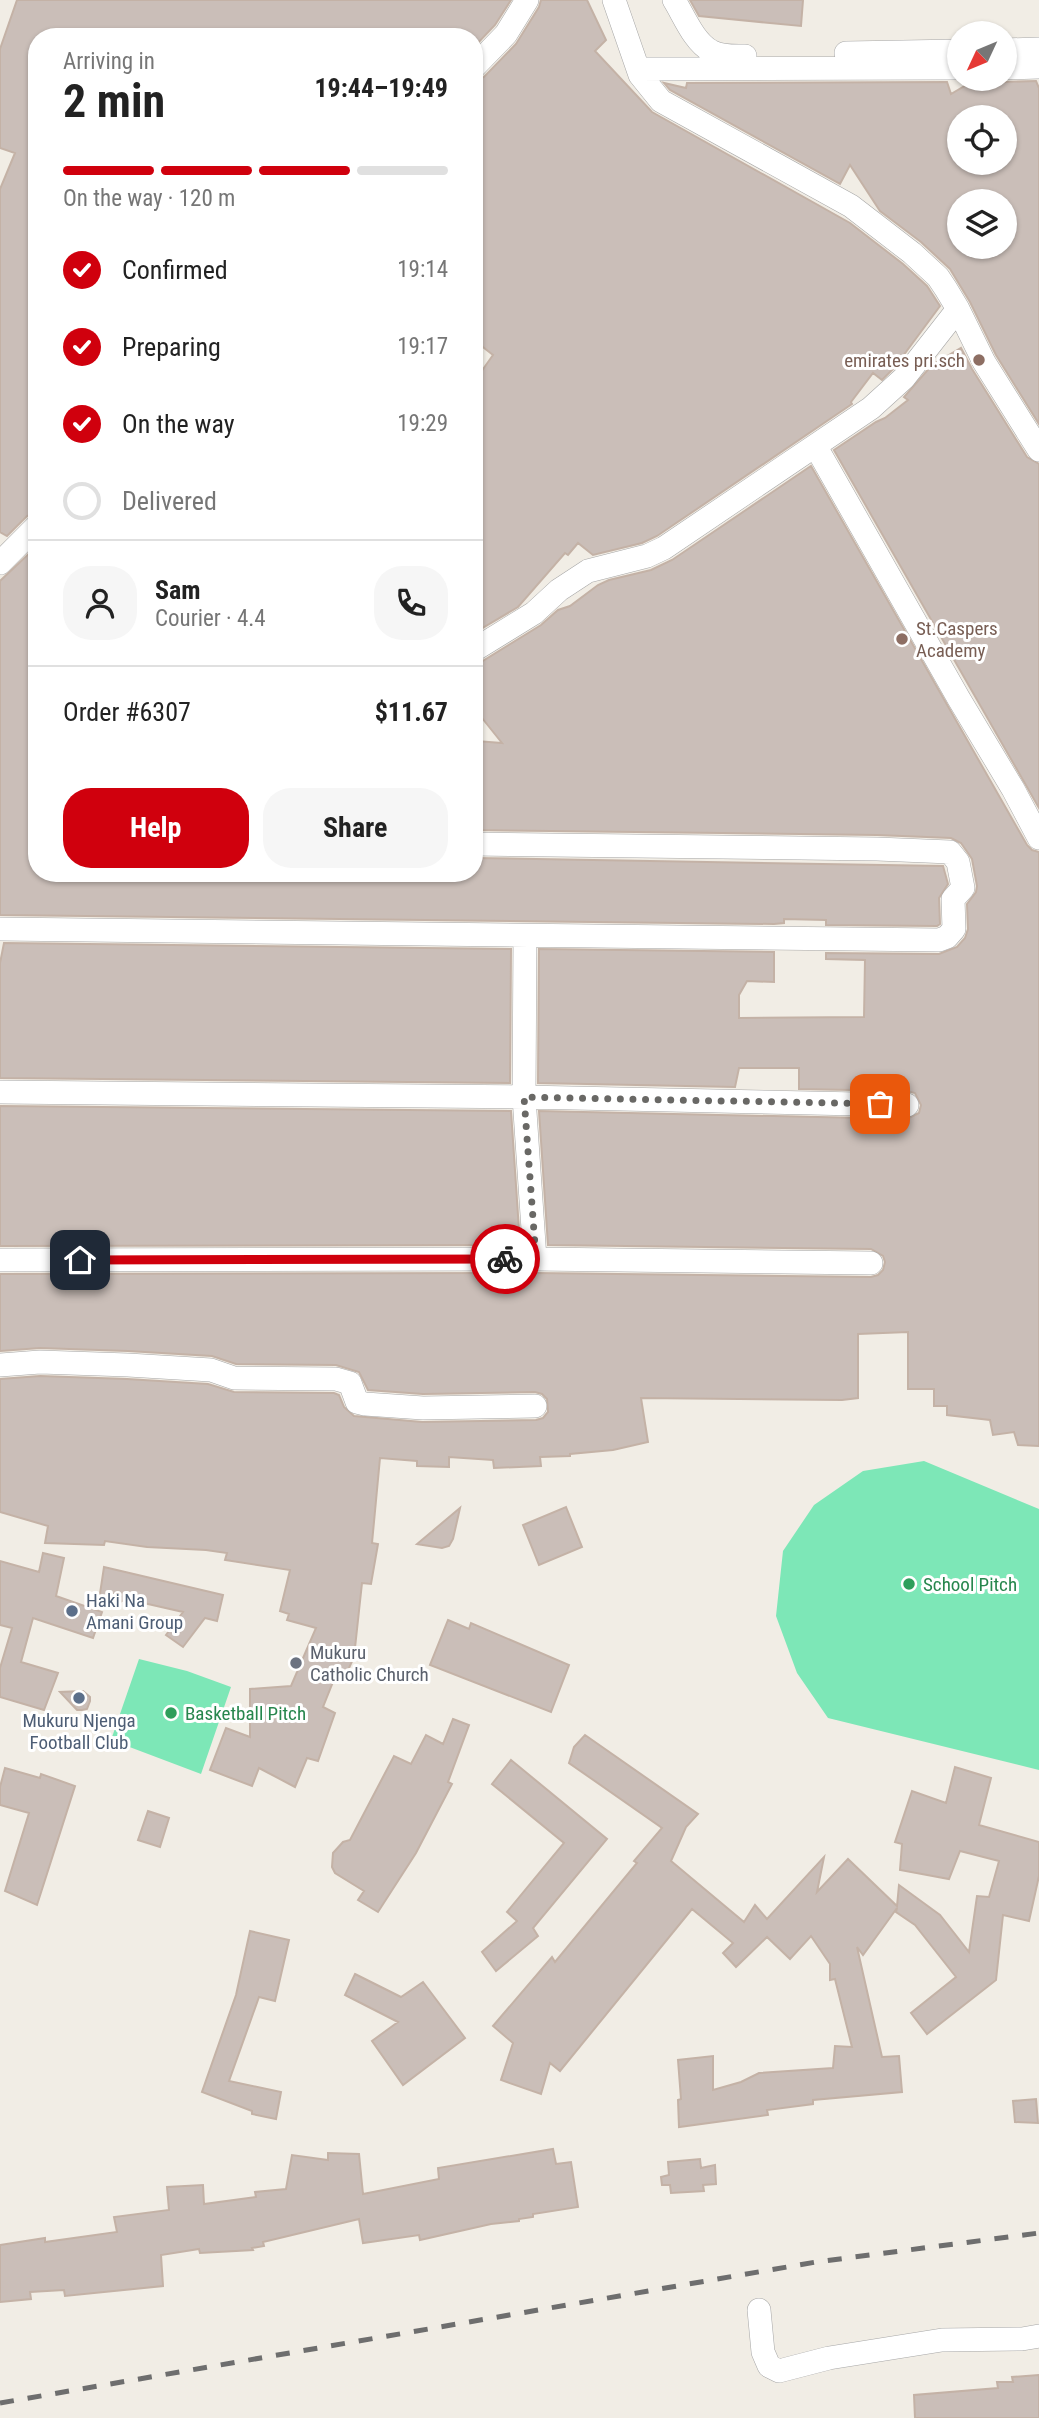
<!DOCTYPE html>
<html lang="en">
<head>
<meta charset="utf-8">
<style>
	:root { --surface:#fff; --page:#f6f6f6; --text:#222; --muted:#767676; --line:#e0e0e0; --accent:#d0000d }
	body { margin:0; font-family:"Roboto Condensed",sans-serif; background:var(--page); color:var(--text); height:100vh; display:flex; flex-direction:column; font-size:26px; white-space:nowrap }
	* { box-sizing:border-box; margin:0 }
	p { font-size:23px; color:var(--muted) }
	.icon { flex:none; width:38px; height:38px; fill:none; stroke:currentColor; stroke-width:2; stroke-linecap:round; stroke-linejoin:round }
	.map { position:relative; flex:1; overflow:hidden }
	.panel { position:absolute; left:28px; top:28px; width:455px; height:854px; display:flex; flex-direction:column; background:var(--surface); border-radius:28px; box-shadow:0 2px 5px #0004 }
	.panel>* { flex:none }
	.needle { width:46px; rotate:226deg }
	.fabs { position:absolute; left:947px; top:21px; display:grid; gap:14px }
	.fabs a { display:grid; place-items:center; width:70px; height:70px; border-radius:50%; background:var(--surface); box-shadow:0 2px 5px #0004; font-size:35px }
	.pin { position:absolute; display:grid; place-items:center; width:60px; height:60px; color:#fff; margin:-30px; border-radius:14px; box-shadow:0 4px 10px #0006 }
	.courier { position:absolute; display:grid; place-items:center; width:70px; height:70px; margin:-35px; border:5px solid #d0000d; border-radius:50%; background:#fff; color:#222; box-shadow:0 2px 9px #0007 }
	.summary em { font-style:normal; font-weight:700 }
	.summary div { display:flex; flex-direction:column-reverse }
	.summary { display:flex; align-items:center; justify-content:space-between; height:119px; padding:0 35px }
	h1 { font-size:46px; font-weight:700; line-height:52px }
	.bar { display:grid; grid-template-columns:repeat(4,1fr); gap:10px 7px; align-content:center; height:84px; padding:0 35px }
	.bar i { height:9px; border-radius:5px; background:var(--line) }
	.bar .selected { background:var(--accent) }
	.bar p { grid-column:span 4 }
	.line { display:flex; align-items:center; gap:18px; padding:0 35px; border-top:2px solid var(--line) }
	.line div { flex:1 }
	.round { display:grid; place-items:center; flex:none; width:74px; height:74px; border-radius:28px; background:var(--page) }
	ol { padding:0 35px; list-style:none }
	li { display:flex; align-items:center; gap:21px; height:77px }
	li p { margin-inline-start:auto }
	li .icon { padding:7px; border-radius:50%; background:var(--accent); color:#fff; stroke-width:4 }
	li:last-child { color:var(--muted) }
	li i { width:38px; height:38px; border:4px solid var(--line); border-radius:50% }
	.action { display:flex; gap:14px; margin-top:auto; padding:14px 35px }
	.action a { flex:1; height:80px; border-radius:28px; background:var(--accent); color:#fff; font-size:28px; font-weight:700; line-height:80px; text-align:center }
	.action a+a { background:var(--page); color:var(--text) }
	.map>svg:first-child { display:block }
	.pitch { fill:#7de7b7 }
	.building { fill:#cabeb8; stroke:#c4b2a6; stroke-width:2; fill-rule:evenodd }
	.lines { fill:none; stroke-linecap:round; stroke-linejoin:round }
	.street-casing { stroke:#a7a7a7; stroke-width:24 }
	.street { stroke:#fff; stroke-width:23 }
	.rail { stroke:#6e6e6e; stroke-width:5; stroke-dasharray:14 14; stroke-linecap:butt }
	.done { stroke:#696865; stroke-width:7; stroke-dasharray:0 12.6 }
	.route { stroke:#d0000d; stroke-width:9 }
	.education-dot { fill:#8d6e63; stroke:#fff; stroke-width:2.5 }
	.leisure-dot { fill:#2e9e5b; stroke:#fff; stroke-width:2.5 }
	.service-dot { fill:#5c6f8a; stroke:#fff; stroke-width:2.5 }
	.worship-dot { fill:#6b7280; stroke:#fff; stroke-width:2.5 }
	.labels { text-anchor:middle; stroke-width:6; stroke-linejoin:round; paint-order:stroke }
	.education-label { font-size:19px; fill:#785e54; stroke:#fff; text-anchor:end }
	.leisure-label { font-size:19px; fill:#27864d; stroke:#fff; text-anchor:start }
	.service-label { font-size:19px; fill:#4e5e75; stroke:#fff; text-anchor:start }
	.worship-label { font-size:19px; fill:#5b616d; stroke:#fff; text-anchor:start }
</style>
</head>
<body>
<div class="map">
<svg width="1039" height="2418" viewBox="0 0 1039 2418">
	<rect width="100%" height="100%" fill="#f1ede5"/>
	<!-- pitch -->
	<path class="pitch" d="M 924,1461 L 1039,1509 L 1039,1770 L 828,1718 L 797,1673 L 776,1616 L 783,1551 L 814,1505 L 863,1471 Z
		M 139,1659 L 187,1671 L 231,1687 L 201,1774 L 111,1740 Z"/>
	<!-- building -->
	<path class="building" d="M 17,0 L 511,0 L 495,25 L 474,47 L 474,37 L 293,37 L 284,30 L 279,37 L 37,37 L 37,310 L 30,330 L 37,334 L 37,512 L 27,516 L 7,536 L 0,532 L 0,189 L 15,153 L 0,148 L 0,49 Z
		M 541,0 L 587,0 L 606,40 L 595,51 L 652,112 L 850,223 L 903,264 L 927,286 L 940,306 L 894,368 L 882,380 L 873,373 L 851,402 L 852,404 L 657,536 L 642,543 L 593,555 L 578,543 L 568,555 L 565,553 L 518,607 L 474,633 L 474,382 L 493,355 L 474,340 L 474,81 L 484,77 L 516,44 L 539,7 Z
		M 690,0 L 803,0 L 801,26 L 699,16 Z
		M 996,79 L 1004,82 L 1036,81 L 1039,88 L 1039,424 L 996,355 L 970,302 L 950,269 L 921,242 L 880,211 L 850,165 L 840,184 L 670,90 L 664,83 L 686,88 L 687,83 L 947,82 L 951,94 L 968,84 ZM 959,117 L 1004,117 L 1004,163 L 959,163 ZM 959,201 L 1004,201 L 1004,247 L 959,247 Z
		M 961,348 L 972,369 L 1027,457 L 1039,464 L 1039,808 L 834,450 L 876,422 L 885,418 L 908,400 L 904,397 L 932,365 Z
		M 811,466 L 1027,845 L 1032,850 L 1039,852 L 1039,1446 L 1018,1445 L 1014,1432 L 993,1435 L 990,1420 L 947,1415 L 947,1406 L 934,1406 L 934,1389 L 908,1389 L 908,1332 L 858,1334 L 858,1398 L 842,1400 L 641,1398 L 648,1442 L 613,1450 L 570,1454 L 570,1456 L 540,1457 L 541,1466 L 494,1468 L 493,1460 L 449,1457 L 449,1467 L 417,1466 L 417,1461 L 380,1458 L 372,1543 L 378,1544 L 371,1584 L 362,1583 L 354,1657 L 344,1679 L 335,1677 L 323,1707 L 335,1713 L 318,1761 L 307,1758 L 295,1787 L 259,1768 L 252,1786 L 210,1770 L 226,1728 L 250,1737 L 250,1689 L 291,1686 L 316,1628 L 287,1620 L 289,1614 L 280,1611 L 290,1570 L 225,1560 L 227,1553 L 206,1550 L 147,1547 L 105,1541 L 104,1545 L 45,1543 L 48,1526 L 0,1512 L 0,1379 L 40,1376 L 127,1379 L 208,1384 L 234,1392 L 334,1393 L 339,1395 L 344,1407 L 354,1416 L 422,1422 L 536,1420 L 543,1418 L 548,1412 L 547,1399 L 542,1394 L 535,1392 L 423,1394 L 368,1390 L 359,1372 L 336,1365 L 236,1364 L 212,1356 L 128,1351 L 40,1348 L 0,1351 L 0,1274 L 535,1273 L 871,1277 L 878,1275 L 883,1270 L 885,1262 L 883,1256 L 871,1249 L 548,1245 L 539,1111 L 907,1119 L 919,1113 L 921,1105 L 915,1093 L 907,1091 L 799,1089 L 799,1068 L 739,1068 L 735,1087 L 538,1083 L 539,949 L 774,952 L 774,982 L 747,981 L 739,995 L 739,1018 L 864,1017 L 865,960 L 826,959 L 826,953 L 939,954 L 957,947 L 965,938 L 968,929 L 967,904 L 976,892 L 977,886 L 972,859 L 961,843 L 951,838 L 877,835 L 474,830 L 477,741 L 502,743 L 474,708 L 474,664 L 481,662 L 541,625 L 558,610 L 570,606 L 598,585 L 609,580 L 651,570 L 672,560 Z
		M 37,546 L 37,873 L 474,873 L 474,858 L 943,866 L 948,884 L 939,898 L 940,924 L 937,926 L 826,925 L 826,920 L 784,919 L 784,923 L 774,924 L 0,915 L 0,581 Z
		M 4,943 L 511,949 L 510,1083 L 0,1078 L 0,963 Z
		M 0,1106 L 511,1111 L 520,1245 L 0,1246 Z
		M 566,1507 L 582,1547 L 539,1565 L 523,1525 Z
		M 460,1508 L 453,1539 L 449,1546 L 442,1548 L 417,1544 Z
		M 43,1553 L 64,1558 L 56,1596 L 102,1612 L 93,1638 L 33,1618 L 21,1662 L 58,1673 L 44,1710 L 0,1697 L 0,1668 L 12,1628 L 0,1625 L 0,1561 L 39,1572 Z
		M 104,1567 L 223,1595 L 217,1621 L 205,1618 L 183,1647 L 166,1635 L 183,1612 L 126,1599 L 120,1602 L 98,1607 Z
		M 448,1620 L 469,1629 L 471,1623 L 569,1665 L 551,1712 L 430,1665 Z
		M 83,1691 L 90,1697 L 90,1701 L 87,1709 L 82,1710 L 77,1710 L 60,1692 Z
		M 453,1719 L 469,1725 L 448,1782 L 452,1784 L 416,1853 L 378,1912 L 358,1900 L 364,1891 L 335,1873 L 332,1867 L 333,1853 L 343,1842 L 350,1840 L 394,1756 L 411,1764 L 426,1735 L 443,1744 Z
		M 585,1735 L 698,1814 L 686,1827 L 671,1861 L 744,1922 L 755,1905 L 767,1919 L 824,1857 L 817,1892 L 848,1859 L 897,1906 L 899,1885 L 940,1915 L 969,1952 L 977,1896 L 989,1897 L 999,1861 L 960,1851 L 949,1879 L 900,1870 L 902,1844 L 895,1842 L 912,1791 L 946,1803 L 955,1767 L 991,1778 L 979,1825 L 1039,1842 L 1039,1876 L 1029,1921 L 1003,1915 L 996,1980 L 927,2034 L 911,2013 L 956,1977 L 915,1925 L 896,1912 L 897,1908 L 863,1955 L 857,1947 L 882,2057 L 899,2056 L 902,2092 L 813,2100 L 813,2104 L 767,2110 L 768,2115 L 679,2127 L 678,2100 L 681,2099 L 678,2060 L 713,2056 L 713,2090 L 741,2082 L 759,2073 L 833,2068 L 835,2046 L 852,2047 L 835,1979 L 830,1980 L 830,1964 L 811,1936 L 790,1959 L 767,1937 L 736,1967 L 723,1953 L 733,1943 L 692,1909 L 560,2071 L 550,2063 L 541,2094 L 501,2080 L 513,2043 L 493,2026 L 552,1957 L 555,1962 L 637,1863 L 634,1861 L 662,1828 L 569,1763 L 574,1747 Z
		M 511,1760 L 607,1839 L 533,1928 L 538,1936 L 496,1971 L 482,1952 L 517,1921 L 507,1912 L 564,1843 L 492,1784 Z
		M 5,1768 L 40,1778 L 41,1774 L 75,1786 L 37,1905 L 5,1891 L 29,1813 L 0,1805 L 0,1787 Z
		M 148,1811 L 169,1818 L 160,1847 L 138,1840 Z
		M 250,1931 L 289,1940 L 275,2001 L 259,1997 L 229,2081 L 281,2092 L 276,2119 L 252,2114 L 252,2111 L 202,2092 L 236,1995 Z
		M 355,1974 L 401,1997 L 423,1982 L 465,2038 L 403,2085 L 372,2041 L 398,2022 L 345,1995 Z
		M 1036,2099 L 1038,2123 L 1015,2122 L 1013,2101 Z
		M 553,2149 L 556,2164 L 571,2162 L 578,2207 L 533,2214 L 533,2217 L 519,2219 L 519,2221 L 491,2224 L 420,2240 L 419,2235 L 363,2243 L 359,2219 L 263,2242 L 264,2246 L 252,2248 L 253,2250 L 200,2253 L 199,2249 L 161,2255 L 163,2286 L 65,2296 L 64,2290 L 30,2292 L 31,2299 L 0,2302 L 0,2245 L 45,2238 L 45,2242 L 117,2232 L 114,2217 L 169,2210 L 167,2187 L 203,2185 L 204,2204 L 256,2197 L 255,2192 L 286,2189 L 292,2155 L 328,2160 L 328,2153 L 359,2154 L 363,2194 L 439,2179 L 438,2168 Z
		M 700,2159 L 701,2168 L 715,2165 L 716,2184 L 703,2185 L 704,2191 L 671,2193 L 670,2185 L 662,2185 L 661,2177 L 669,2175 L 668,2162 Z
		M 1039,2375 L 1039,2418 L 915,2418 L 914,2395 L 998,2388 L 997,2382 L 1013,2382 L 1012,2377 Z"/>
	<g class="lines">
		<!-- street casing -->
		<g class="street-casing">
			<path id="street" d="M 614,0 L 640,75 L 661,101 L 851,206 L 912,253 L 938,277 L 946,289 L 958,309 L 984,362 L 1039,450
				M 674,0 C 684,16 694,42 711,51 C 721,57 735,56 745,56
				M 1004,50 L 1039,49
				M 846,53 L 959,51
				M 474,67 L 506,34 L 527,0
				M 1004,68 L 1039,67
				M 638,69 L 959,68
				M 816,447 L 959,699 L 1013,789 L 1039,838
				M 0,563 L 37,526
				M 474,650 L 534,613 L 559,590 L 588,571 L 647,556 L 664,548 L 871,408 L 904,378 L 958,309
				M 0,929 L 939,940 L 947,937 L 954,929 L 953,899 L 963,888 L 958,862 L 950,852 L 877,849 L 474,844
				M 0,1092 L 524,1097 L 907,1105
				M 535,1259 L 871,1263
				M 0,1260 L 535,1259 L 524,1097 L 525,936
				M 0,1365 L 40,1362 L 128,1365 L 211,1370 L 234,1378 L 336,1379 L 350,1383 L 357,1402 L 365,1404 L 423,1408 L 535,1406
				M 759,2310 L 763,2352 L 769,2366 L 779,2371 L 829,2358 L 942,2340 L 1022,2339 L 1039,2336"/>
		</g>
		<!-- street -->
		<use href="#street" class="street"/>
		<!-- rail -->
		<path class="rail" d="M 0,2403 L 816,2262 L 1039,2233"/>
	</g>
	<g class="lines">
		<!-- done -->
		<path class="done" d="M 505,1259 L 536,1259 L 524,1097 L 880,1104"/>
		<!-- route -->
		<path class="route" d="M 80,1260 L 505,1259"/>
	</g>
	<!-- markers -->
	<g class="education-dot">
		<circle cx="979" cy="360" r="7"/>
		<circle cx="902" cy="639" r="7"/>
	</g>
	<g class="leisure-dot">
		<circle cx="909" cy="1584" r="7"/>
		<circle cx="171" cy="1713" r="7"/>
	</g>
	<g class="service-dot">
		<circle cx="72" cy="1611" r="7"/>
		<circle cx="79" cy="1698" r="7"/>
	</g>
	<circle class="worship-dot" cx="296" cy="1663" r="7"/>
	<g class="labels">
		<!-- education labels -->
		<g class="education-label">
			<text x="965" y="367">emirates pri.sch</text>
			<text x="916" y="635" text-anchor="start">St.Caspers<tspan x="916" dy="22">Academy</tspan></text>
		</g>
		<!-- leisure labels -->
		<g class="leisure-label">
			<text x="923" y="1591">School Pitch</text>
			<text x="185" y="1720">Basketball Pitch</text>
		</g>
		<!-- service labels -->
		<g class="service-label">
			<text x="86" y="1607">Haki Na<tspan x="86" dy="22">Amani Group</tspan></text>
			<text x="79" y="1727" text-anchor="middle">Mukuru Njenga<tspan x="79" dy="22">Football Club</tspan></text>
		</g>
		<!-- worship labels -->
		<g class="worship-label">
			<text x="310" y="1659">Mukuru<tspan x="310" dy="22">Catholic Church</tspan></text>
		</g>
	</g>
</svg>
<div class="fabs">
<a><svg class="needle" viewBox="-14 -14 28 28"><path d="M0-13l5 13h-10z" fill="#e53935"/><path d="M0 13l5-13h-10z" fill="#767676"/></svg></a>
<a><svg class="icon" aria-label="locate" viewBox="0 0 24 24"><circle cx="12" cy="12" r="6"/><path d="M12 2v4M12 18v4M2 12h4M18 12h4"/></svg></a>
<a><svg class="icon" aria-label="layers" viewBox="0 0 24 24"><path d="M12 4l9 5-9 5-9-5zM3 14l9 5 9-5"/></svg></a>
</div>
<div class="pin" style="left:880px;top:1104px;background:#ea580c"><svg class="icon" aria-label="bag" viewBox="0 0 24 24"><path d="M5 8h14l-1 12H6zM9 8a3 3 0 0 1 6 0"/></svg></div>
<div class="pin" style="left:80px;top:1260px;background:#1f2937"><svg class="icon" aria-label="home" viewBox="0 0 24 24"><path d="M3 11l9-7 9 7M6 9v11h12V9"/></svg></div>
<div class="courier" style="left:505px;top:1259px"><svg class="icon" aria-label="bike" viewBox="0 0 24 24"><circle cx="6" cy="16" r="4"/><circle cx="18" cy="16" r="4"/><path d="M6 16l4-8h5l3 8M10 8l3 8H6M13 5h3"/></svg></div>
<section class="panel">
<div class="summary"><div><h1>2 min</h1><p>Arriving in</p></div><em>19:44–19:49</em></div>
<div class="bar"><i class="selected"></i><i class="selected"></i><i class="selected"></i><i></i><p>On the way · 120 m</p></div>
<ol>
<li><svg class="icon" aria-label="check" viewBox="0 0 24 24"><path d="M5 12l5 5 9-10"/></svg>Confirmed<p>19:14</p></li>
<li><svg class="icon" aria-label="check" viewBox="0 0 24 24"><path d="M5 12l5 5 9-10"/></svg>Preparing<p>19:17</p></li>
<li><svg class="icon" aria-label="check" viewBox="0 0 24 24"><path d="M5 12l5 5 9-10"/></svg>On the way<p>19:29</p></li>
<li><i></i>Delivered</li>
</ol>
<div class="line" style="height:126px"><a class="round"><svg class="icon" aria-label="person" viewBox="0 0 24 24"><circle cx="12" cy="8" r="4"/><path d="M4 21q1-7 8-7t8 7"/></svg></a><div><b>Sam</b><p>Courier · 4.4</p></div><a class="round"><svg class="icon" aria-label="phone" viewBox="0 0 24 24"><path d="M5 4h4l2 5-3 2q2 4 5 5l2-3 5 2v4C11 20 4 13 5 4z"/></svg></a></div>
<div class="line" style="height:91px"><div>Order #6307</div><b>$11.67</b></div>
<div class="action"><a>Help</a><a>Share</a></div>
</section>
</div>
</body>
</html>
